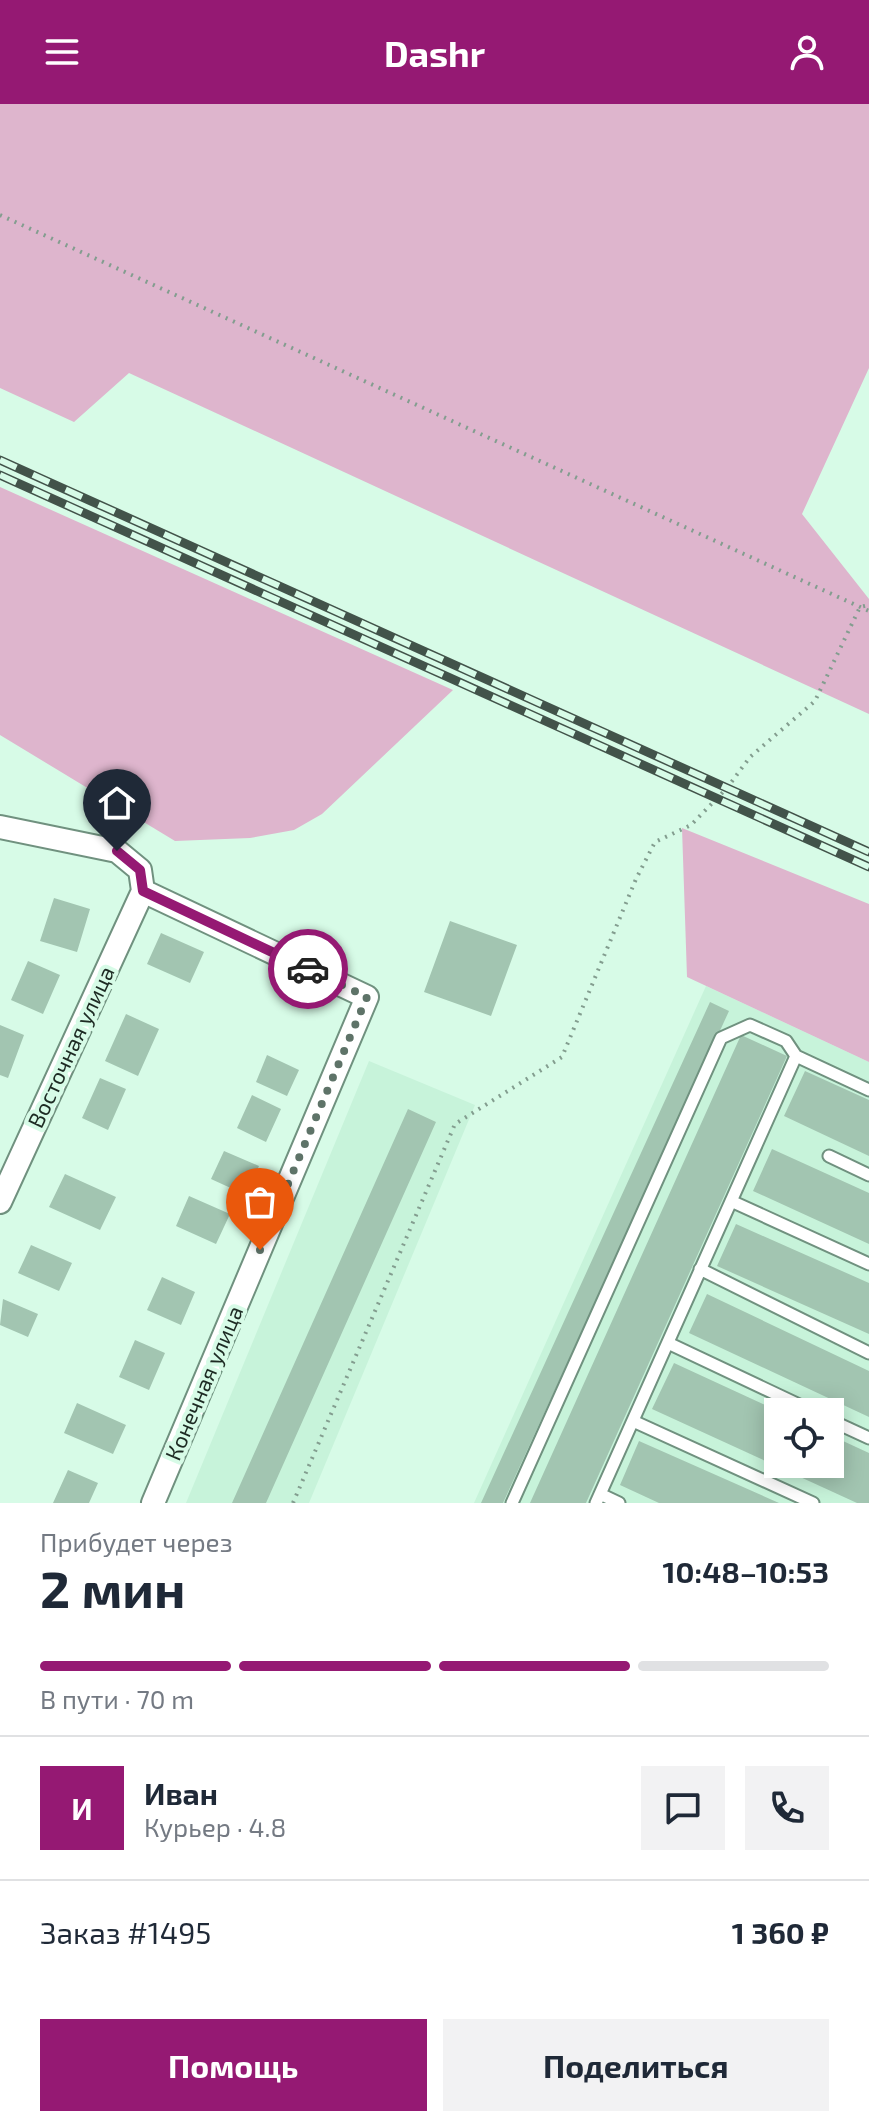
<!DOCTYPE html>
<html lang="ru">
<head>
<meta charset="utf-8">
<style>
	:root { --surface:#fff; --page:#f2f2f3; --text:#1f2937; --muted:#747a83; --line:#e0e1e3; --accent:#951973 }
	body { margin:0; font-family:"Exo 2",sans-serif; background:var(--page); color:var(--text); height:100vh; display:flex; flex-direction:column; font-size:30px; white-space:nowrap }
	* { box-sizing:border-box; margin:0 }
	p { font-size:26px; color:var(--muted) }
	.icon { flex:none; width:44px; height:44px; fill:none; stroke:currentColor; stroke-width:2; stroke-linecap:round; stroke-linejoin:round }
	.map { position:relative; height:1399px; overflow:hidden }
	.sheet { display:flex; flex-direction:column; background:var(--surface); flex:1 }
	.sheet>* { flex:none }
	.fabs { position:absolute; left:764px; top:1294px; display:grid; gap:16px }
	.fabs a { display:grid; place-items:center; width:80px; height:80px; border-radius:0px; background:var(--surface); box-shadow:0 4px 20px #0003; font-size:40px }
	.pin { position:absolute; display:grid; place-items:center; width:68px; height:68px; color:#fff; margin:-82px -34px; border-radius:50% 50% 50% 0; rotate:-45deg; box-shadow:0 0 8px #0007 }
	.pin .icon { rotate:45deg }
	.courier { position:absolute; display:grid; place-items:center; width:80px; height:80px; margin:-40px; border:6px solid #951973; border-radius:50%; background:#fff; color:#222; box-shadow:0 2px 10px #0007 }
	.headline em { font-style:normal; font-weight:700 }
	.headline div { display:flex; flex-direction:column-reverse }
	.headline { display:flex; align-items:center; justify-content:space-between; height:136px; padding:0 40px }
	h1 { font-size:52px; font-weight:700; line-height:60px }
	.bar { display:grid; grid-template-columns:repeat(4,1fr); gap:12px 8px; align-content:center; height:96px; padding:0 40px }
	.bar i { height:10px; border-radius:6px; background:var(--line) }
	.bar .current { background:var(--accent) }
	.bar p { grid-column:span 4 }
	.line { display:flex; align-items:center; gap:20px; padding:0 40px; border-top:2px solid var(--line) }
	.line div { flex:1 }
	.round { display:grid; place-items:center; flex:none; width:84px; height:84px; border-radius:0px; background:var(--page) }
	.cta { display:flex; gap:16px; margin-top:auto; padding:16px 40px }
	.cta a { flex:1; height:92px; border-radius:0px; background:var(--accent); color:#fff; font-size:32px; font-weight:700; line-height:92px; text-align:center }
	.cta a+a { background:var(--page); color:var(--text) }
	header { display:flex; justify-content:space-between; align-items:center; height:104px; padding:0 40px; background:var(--accent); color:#fff; font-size:36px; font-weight:700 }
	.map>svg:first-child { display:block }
	.built { fill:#c7f3da; fill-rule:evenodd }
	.green { fill:#deb5cd }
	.building { fill:#a2c5b1 }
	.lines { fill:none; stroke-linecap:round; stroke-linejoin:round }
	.lane-casing { stroke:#70917f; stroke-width:15 }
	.street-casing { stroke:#70917f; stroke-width:26 }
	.path { stroke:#839d8f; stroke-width:4; stroke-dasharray:2 6; stroke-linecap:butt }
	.lane { stroke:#fff; stroke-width:11 }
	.street { stroke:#fff; stroke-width:22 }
	.rail-casing { stroke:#42534a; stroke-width:9 }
	.rail { stroke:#d7fbe7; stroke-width:6; stroke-dasharray:18; stroke-linecap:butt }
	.done { stroke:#5e7368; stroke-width:8; stroke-dasharray:0 14.4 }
	.route { stroke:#951973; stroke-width:10 }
	.labels { text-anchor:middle; stroke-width:8; stroke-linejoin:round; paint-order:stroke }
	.street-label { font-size:22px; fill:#1d2a23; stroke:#d7fbe7 }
</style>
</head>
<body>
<header><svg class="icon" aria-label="menu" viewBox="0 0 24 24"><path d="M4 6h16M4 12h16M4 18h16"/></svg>Dashr<svg class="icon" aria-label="person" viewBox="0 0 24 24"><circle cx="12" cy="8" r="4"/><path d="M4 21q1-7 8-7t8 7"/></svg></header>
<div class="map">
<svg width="869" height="1399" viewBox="0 0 869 1399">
	<rect width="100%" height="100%" fill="#d7fbe7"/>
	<!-- built -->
	<path class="built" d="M 706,882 L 869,958 L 869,1399 L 474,1399 ZM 778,1308 L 830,1308 L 830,1360 L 778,1360 Z
		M 369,957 L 475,1001 L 309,1399 L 186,1399 Z"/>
	<!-- green -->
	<path class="green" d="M 0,0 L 869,0 L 869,264 L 802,410 L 869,495 L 869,610 L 129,269 L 74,318 L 0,284 Z
		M 0,383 L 453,586 L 322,710 L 294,726 L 250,734 L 175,737 L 0,631 Z
		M 682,724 L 869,800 L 869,958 L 687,873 Z"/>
	<!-- building -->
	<path class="building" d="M 54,794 L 90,805 L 77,848 L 40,837 Z
		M 450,817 L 517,841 L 491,912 L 424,888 Z
		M 161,829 L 204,848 L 190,879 L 147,860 Z
		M 28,857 L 60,871 L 43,910 L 11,896 Z
		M 710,898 L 729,907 L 503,1399 L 481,1399 Z
		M 126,910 L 159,925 L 138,972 L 105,957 Z
		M 0,921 L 24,931 L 8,974 L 0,971 Z
		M 741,931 L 787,952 L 586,1399 L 530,1399 Z
		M 267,951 L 299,966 L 287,992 L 256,978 Z
		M 805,967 L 869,996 L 869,1052 L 784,1012 Z
		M 100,974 L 126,985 L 108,1026 L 82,1014 Z
		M 252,991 L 281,1005 L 266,1038 L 237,1024 Z
		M 408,1005 L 436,1018 L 266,1399 L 232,1399 Z
		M 772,1045 L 869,1089 L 869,1140 L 753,1087 Z
		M 224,1047 L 259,1062 L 246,1091 L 211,1075 Z
		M 65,1070 L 116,1093 L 100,1126 L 49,1103 Z
		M 189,1092 L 230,1110 L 216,1140 L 176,1122 Z
		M 736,1120 L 869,1179 L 869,1230 L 717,1162 Z
		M 31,1141 L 72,1159 L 59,1187 L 18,1169 Z
		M 162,1173 L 195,1188 L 181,1221 L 147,1206 Z
		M 707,1190 L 869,1267 L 869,1313 L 689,1229 Z
		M 3,1195 L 38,1210 L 28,1233 L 0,1221 Z
		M 135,1236 L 165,1249 L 149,1286 L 119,1273 Z
		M 674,1259 L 778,1307 L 778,1360 L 830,1360 L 830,1331 L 869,1349 L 869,1399 L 857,1399 L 652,1305 Z
		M 77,1299 L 126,1321 L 113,1350 L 64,1329 Z
		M 639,1337 L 779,1399 L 659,1399 L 620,1381 Z
		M 68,1366 L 98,1379 L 89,1399 L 53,1399 Z"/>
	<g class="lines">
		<!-- lane casing -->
		<g class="lane-casing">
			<path id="lane" d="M 829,1052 L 869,1071
				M 731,1097 L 869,1160
				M 700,1165 L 869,1249
				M 668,1239 L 814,1308
				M 830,1316 L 869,1334
				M 633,1317 L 813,1399
				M 600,1390 L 619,1399
				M 512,1399 L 721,934 L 750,921 L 786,937 L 796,952
				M 596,1399 L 796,952 L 869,986"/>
		</g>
		<!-- street casing -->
		<g class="street-casing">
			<path id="street" d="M 0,723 L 117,747 L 140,766 L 143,787 L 367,893 L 153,1399
				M 0,1098 L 143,787"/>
		</g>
		<!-- path -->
		<path class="path" d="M 0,111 L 869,507
			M 293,1399 L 455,1020 L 562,953 L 636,775 L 655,738 L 691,721 L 727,684 L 750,653 L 815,597 L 860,503 L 869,501"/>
		<!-- lane -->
		<use href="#lane" class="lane"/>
		<!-- street -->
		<use href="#street" class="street"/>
		<!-- rail casing -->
		<g class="rail-casing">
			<path id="rail" d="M 0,356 L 869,748
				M 0,371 L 869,763"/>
		</g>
		<!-- rail -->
		<use href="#rail" class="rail"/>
	</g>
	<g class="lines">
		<!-- done -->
		<path class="done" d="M 260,1146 L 367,893 L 308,865"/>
		<!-- route -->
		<path class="route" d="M 117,747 L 140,766 L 143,787 L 308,865"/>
	</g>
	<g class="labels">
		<!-- street labels -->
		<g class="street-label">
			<text transform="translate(71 943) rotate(-65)" y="8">Восточная улица</text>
			<text transform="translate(204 1279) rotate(-67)" y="8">Конечная улица</text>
		</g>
	</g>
</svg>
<div class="fabs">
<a><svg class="icon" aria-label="locate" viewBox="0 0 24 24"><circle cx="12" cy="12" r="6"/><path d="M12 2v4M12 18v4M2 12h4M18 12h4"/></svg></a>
</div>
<div class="pin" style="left:260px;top:1146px;background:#ea580c"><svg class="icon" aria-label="bag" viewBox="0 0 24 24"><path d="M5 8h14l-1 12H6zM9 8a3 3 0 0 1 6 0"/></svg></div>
<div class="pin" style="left:117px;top:747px;background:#1f2937"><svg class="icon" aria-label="home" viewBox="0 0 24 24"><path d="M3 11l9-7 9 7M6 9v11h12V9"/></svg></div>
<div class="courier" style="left:308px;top:865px"><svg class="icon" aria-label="car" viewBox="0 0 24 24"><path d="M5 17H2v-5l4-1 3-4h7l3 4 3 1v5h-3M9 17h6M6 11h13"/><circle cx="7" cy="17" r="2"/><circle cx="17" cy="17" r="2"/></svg></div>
</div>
<section class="sheet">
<div class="headline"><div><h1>2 мин</h1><p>Прибудет через</p></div><em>10:48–10:53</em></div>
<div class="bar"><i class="current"></i><i class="current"></i><i class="current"></i><i></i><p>В пути · 70 m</p></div>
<div class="line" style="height:144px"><b class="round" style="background:var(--accent);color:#fff">И</b><div><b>Иван</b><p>Курьер · 4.8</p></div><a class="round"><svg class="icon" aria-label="chat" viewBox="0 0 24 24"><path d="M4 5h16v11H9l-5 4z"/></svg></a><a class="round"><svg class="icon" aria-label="phone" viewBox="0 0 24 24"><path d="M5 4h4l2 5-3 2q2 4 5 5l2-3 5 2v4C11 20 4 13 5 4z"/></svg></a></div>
<div class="line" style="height:104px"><div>Заказ #1495</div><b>1 360 ₽</b></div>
<div class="cta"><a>Помощь</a><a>Поделиться</a></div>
</section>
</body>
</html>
